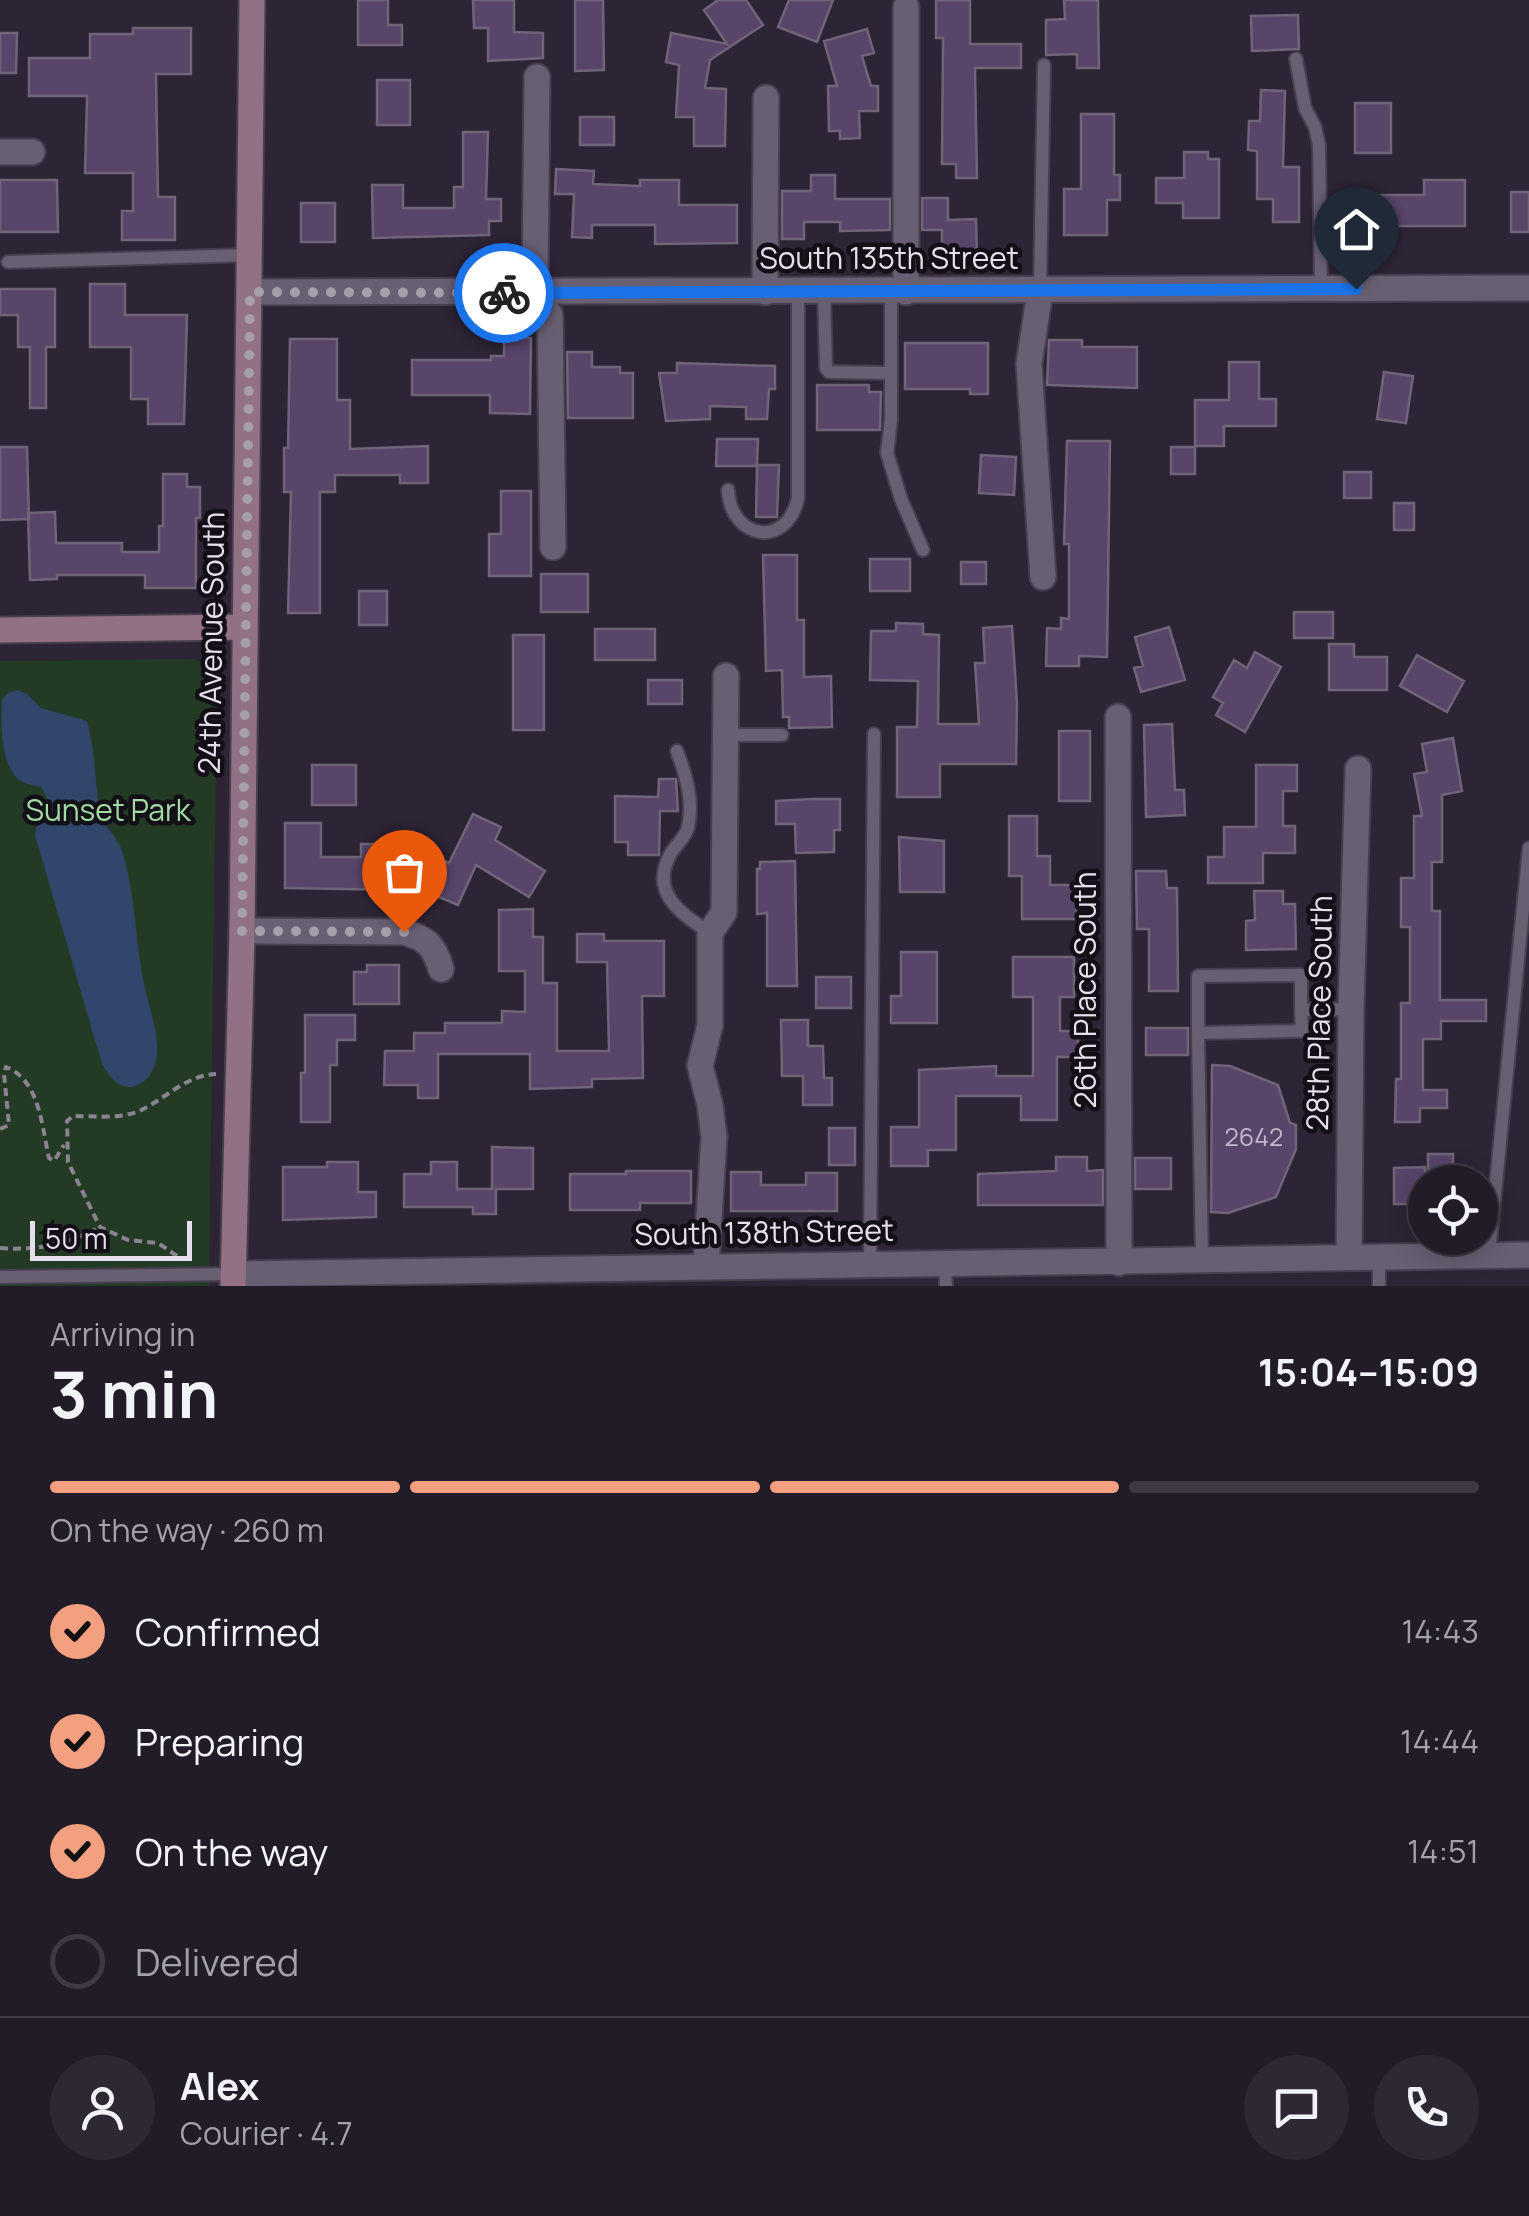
<!DOCTYPE html>
<html lang="en">
<head>
<meta charset="utf-8">
<style>
	:root { --surface:#221b28; --page:#2e2834; --text:#f1f3f6; --muted:#a2a1a8; --line:#3f3945; --accent:#f2a080 }
	body { margin:0; font-family:Manrope,sans-serif; background:var(--page); color:var(--text); height:100vh; display:flex; flex-direction:column; font-size:38px; white-space:nowrap }
	* { box-sizing:border-box; margin:0 }
	p { font-size:32px; color:var(--muted) }
	.icon { flex:none; width:55px; height:55px; fill:none; stroke:currentColor; stroke-width:2; stroke-linecap:round; stroke-linejoin:round }
	.map { position:relative; height:1286px; overflow:hidden }
	.drawer { display:flex; flex-direction:column; background:var(--surface); flex:1 }
	.drawer>* { flex:none }
	.tools { position:absolute; left:1408px; top:1165px; display:grid; gap:20px }
	.tools a { display:grid; place-items:center; width:90px; height:90px; border-radius:50%; background:var(--surface); box-shadow:0 5px 25px #0003,0 0 0 2px var(--line); font-size:50px }
	.scale { position:absolute; left:30px; bottom:25px; width:162px; box-sizing:border-box; padding-left:10px; border:5px solid #e5dfeb; border-top:0; font-size:28px; line-height:35px; white-space:nowrap; color:#e5dfeb; -webkit-text-stroke:8px #130f17; paint-order:stroke }
	.pin { position:absolute; display:grid; place-items:center; width:85px; height:85px; color:#fff; margin:-102px -42px; border-radius:50% 50% 50% 0; rotate:-45deg; box-shadow:0 0 10px #0007 }
	.pin .icon { rotate:45deg }
	.courier { position:absolute; display:grid; place-items:center; width:100px; height:100px; margin:-50px; border:8px solid #1a73e8; border-radius:50%; background:#fff; color:#222; box-shadow:0 2px 12px #0007 }
	.overview em { font-style:normal; font-weight:700 }
	.overview div { display:flex; flex-direction:column-reverse }
	.overview { display:flex; align-items:center; justify-content:space-between; height:170px; padding:0 50px }
	h1 { font-size:65px; font-weight:700; line-height:75px }
	.bar { display:grid; grid-template-columns:repeat(4,1fr); gap:15px 10px; align-content:center; height:120px; padding:0 50px }
	.bar i { height:12px; border-radius:8px; background:var(--line) }
	.bar .active { background:var(--accent) }
	.bar p { grid-column:span 4 }
	.line { display:flex; align-items:center; gap:25px; padding:0 50px; border-top:2px solid var(--line) }
	.line div { flex:1 }
	.round { display:grid; place-items:center; flex:none; width:105px; height:105px; border-radius:52px; background:var(--page) }
	ol { padding:0 50px; list-style:none }
	li { display:flex; align-items:center; gap:30px; height:110px }
	li p { margin-inline-start:auto }
	li .icon { padding:10px; border-radius:50%; background:var(--accent); color:#111; stroke-width:4 }
	li:last-child { color:var(--muted) }
	li i { width:55px; height:55px; border:5px solid var(--line); border-radius:50% }
	.map>svg:first-child { display:block }
	.green { fill:#233a24 }
	.water { fill:#30466a }
	.building { fill:#59446a; stroke:#6f6478; stroke-width:2.5 }
	.lines { fill:none; stroke-linecap:round; stroke-linejoin:round }
	.lane-casing { stroke:#473f4e; stroke-width:16 }
	.street-casing { stroke:#473f4e; stroke-width:29 }
	.secondary-casing { stroke:#473f4e; stroke-width:29 }
	.path { stroke:#8a8391; stroke-width:4; stroke-dasharray:8 5; stroke-linecap:butt }
	.lane { stroke:#695f73; stroke-width:12 }
	.street { stroke:#695f73; stroke-width:25 }
	.secondary { stroke:#917183; stroke-width:25 }
	.done { stroke:#a59eab; stroke-width:10; stroke-dasharray:0 18 }
	.route { stroke:#1a73e8; stroke-width:12 }
	.labels { text-anchor:middle; stroke-width:9; stroke-linejoin:round; paint-order:stroke }
	.number-label { font-size:25px; fill:#c2b8cb }
	.street-label { font-size:30px; fill:#e5dfeb; stroke:#130f17 }
	.park-label { font-size:30px; fill:#a1daa2; stroke:#130f17 }
</style>
</head>
<body>
<div class="map">
<svg width="1529" height="1286" viewBox="0 0 1529 1286">
	<rect width="100%" height="100%" fill="#2d2435"/>
	<!-- green -->
	<path class="green" d="M 194,659 L 208,664 L 217,681 L 209,1286 L 0,1286 L 0,661 Z"/>
	<!-- water -->
	<path class="water" d="M 18,690 L 27,694 L 41,708 L 87,721 C 96,752 94,781 100,811 C 103,827 117,835 122,851 C 135,891 135,938 143,979 C 147,1003 159,1030 157,1054 C 156,1069 146,1086 130,1087 C 116,1087 109,1075 102,1064 L 35,835 C 36,820 46,815 49,801 L 41,787 C 33,785 24,784 18,779 C 0,763 1,722 2,700 L 8,693 Z"/>
	<!-- building -->
	<path class="building" d="M 358,0 L 388,0 L 388,25 L 402,25 L 402,45 L 358,45 Z
		M 473,0 L 514,0 L 514,32 L 543,33 L 543,58 L 488,61 L 488,28 L 474,28 Z
		M 575,0 L 603,0 L 604,70 L 575,71 Z
		M 718,0 L 746,0 L 763,25 L 710,60 L 705,88 L 726,89 L 725,146 L 694,146 L 694,117 L 676,117 L 679,65 L 666,62 L 671,33 L 727,44 L 704,10 Z
		M 789,0 L 833,0 L 817,42 L 778,27 Z
		M 936,0 L 970,0 L 970,44 L 1021,44 L 1021,68 L 975,68 L 977,178 L 956,178 L 956,164 L 942,164 L 943,38 L 936,38 Z
		M 1064,0 L 1098,0 L 1099,68 L 1077,68 L 1077,54 L 1046,55 L 1046,20 L 1065,19 Z
		M 1298,15 L 1299,49 L 1252,51 L 1251,16 Z
		M 133,28 L 191,28 L 191,74 L 156,74 L 158,197 L 175,197 L 175,240 L 122,240 L 122,211 L 133,211 L 133,173 L 85,173 L 87,96 L 29,96 L 29,58 L 90,58 L 90,34 L 133,34 Z
		M 867,29 L 874,53 L 862,56 L 871,86 L 878,86 L 878,111 L 859,111 L 860,138 L 840,139 L 840,131 L 829,131 L 828,86 L 837,86 L 824,41 Z
		M 0,33 L 17,33 L 16,73 L 0,73 Z
		M 377,80 L 410,80 L 410,125 L 377,125 Z
		M 1261,90 L 1285,91 L 1283,167 L 1299,167 L 1299,222 L 1273,222 L 1273,199 L 1257,199 L 1257,151 L 1248,150 L 1249,121 L 1260,121 Z
		M 1355,103 L 1391,103 L 1391,153 L 1355,153 Z
		M 1081,114 L 1114,114 L 1114,175 L 1120,175 L 1120,200 L 1107,200 L 1107,235 L 1064,235 L 1064,189 L 1081,189 Z
		M 580,117 L 614,117 L 614,145 L 580,145 Z
		M 463,132 L 488,132 L 486,199 L 501,199 L 501,221 L 489,221 L 489,235 L 373,238 L 372,185 L 403,185 L 403,208 L 454,208 L 454,187 L 463,187 Z
		M 1184,152 L 1208,152 L 1208,159 L 1219,159 L 1219,218 L 1183,218 L 1183,203 L 1156,203 L 1156,178 L 1184,178 Z
		M 556,169 L 594,171 L 593,184 L 640,186 L 640,180 L 679,180 L 679,205 L 737,205 L 737,243 L 655,244 L 655,225 L 592,225 L 592,238 L 572,237 L 574,194 L 555,194 Z
		M 811,175 L 835,175 L 835,199 L 890,199 L 890,230 L 840,231 L 840,222 L 804,222 L 804,239 L 782,239 L 782,191 L 811,191 Z
		M 0,180 L 57,180 L 58,232 L 0,232 Z
		M 1424,180 L 1465,180 L 1465,226 L 1344,226 L 1344,195 L 1424,195 Z
		M 1511,192 L 1529,192 L 1529,232 L 1511,232 Z
		M 922,198 L 948,198 L 948,220 L 976,219 L 977,259 L 942,259 L 942,230 L 922,230 Z
		M 301,203 L 335,203 L 335,242 L 301,242 Z
		M 90,284 L 125,284 L 125,315 L 187,315 L 184,424 L 148,424 L 148,399 L 131,399 L 131,347 L 90,347 Z
		M 0,289 L 55,289 L 55,347 L 46,347 L 46,408 L 30,408 L 30,347 L 18,347 L 18,315 L 0,315 Z
		M 504,338 L 531,338 L 530,414 L 490,413 L 490,395 L 412,395 L 412,360 L 491,360 L 491,356 L 504,356 Z
		M 290,339 L 337,339 L 337,400 L 350,400 L 350,449 L 428,446 L 428,483 L 400,483 L 400,475 L 335,475 L 335,492 L 320,492 L 320,613 L 288,613 L 291,492 L 284,492 L 284,448 L 288,448 Z
		M 1049,340 L 1082,340 L 1082,347 L 1137,347 L 1137,388 L 1047,385 Z
		M 905,343 L 988,343 L 988,394 L 970,394 L 970,389 L 905,389 Z
		M 567,352 L 592,352 L 592,367 L 620,367 L 620,373 L 633,373 L 633,418 L 568,418 Z
		M 1229,362 L 1259,362 L 1259,399 L 1276,399 L 1276,426 L 1224,426 L 1224,446 L 1195,446 L 1195,400 L 1229,400 Z
		M 677,363 L 775,366 L 775,389 L 769,389 L 767,419 L 746,419 L 746,407 L 710,406 L 710,419 L 666,421 L 659,373 L 677,373 Z
		M 1384,372 L 1413,376 L 1406,423 L 1377,419 Z
		M 817,385 L 869,385 L 869,392 L 881,392 L 880,430 L 817,430 Z
		M 717,439 L 758,439 L 757,465 L 779,465 L 777,517 L 756,517 L 757,466 L 716,466 Z
		M 1067,441 L 1110,441 L 1107,657 L 1079,656 L 1079,666 L 1046,666 L 1047,628 L 1061,629 L 1061,618 L 1069,619 L 1069,544 L 1064,544 Z
		M 0,447 L 27,447 L 29,519 L 0,520 Z
		M 1171,447 L 1195,447 L 1195,474 L 1171,474 Z
		M 981,455 L 1016,457 L 1014,495 L 979,493 Z
		M 1344,472 L 1371,472 L 1371,498 L 1344,498 Z
		M 163,474 L 187,474 L 187,487 L 200,487 L 200,518 L 196,518 L 196,588 L 145,588 L 145,575 L 57,575 L 57,579 L 30,580 L 28,513 L 55,512 L 56,543 L 122,543 L 122,552 L 159,552 L 159,526 L 163,526 Z
		M 501,491 L 531,491 L 531,576 L 489,576 L 489,534 L 501,534 Z
		M 1394,503 L 1414,503 L 1414,530 L 1394,530 Z
		M 763,555 L 797,555 L 797,620 L 804,620 L 804,677 L 831,676 L 832,727 L 789,728 L 789,717 L 783,717 L 782,670 L 766,671 Z
		M 870,559 L 910,559 L 910,591 L 870,591 Z
		M 961,562 L 986,562 L 986,584 L 961,584 Z
		M 541,574 L 588,574 L 588,612 L 541,612 Z
		M 359,591 L 387,591 L 387,625 L 359,625 Z
		M 1294,612 L 1333,612 L 1333,638 L 1294,638 Z
		M 896,623 L 923,624 L 923,634 L 939,635 L 938,724 L 979,724 L 975,663 L 985,663 L 983,628 L 1012,626 L 1017,703 L 1016,764 L 940,764 L 940,797 L 897,797 L 897,727 L 917,727 L 918,681 L 870,680 L 871,631 L 896,631 Z
		M 1169,627 L 1185,680 L 1141,692 L 1134,668 L 1143,666 L 1135,637 Z
		M 595,629 L 655,629 L 655,660 L 595,660 Z
		M 513,635 L 544,635 L 544,730 L 513,730 Z
		M 1329,644 L 1354,644 L 1354,657 L 1387,657 L 1387,690 L 1329,690 Z
		M 1255,652 L 1281,667 L 1245,732 L 1216,715 L 1223,703 L 1213,697 L 1234,660 L 1247,668 Z
		M 1417,655 L 1464,681 L 1447,712 L 1400,686 Z
		M 648,680 L 682,680 L 682,704 L 648,704 Z
		M 1172,724 L 1175,790 L 1184,790 L 1185,815 L 1146,817 L 1144,725 Z
		M 1059,731 L 1090,731 L 1090,801 L 1059,801 Z
		M 1453,738 L 1462,791 L 1442,795 L 1442,862 L 1432,862 L 1432,911 L 1440,911 L 1440,1000 L 1486,1000 L 1486,1021 L 1441,1021 L 1441,1039 L 1423,1039 L 1423,1090 L 1447,1090 L 1447,1108 L 1420,1108 L 1420,1122 L 1395,1122 L 1396,1079 L 1401,1079 L 1401,1003 L 1410,1003 L 1410,927 L 1401,927 L 1401,878 L 1414,878 L 1414,816 L 1422,816 L 1414,774 L 1427,772 L 1422,744 Z
		M 312,765 L 356,765 L 356,805 L 312,805 Z
		M 1256,765 L 1297,765 L 1297,791 L 1283,791 L 1283,826 L 1295,826 L 1295,853 L 1263,853 L 1263,883 L 1208,883 L 1208,857 L 1224,857 L 1224,827 L 1256,827 Z
		M 659,779 L 676,779 L 678,811 L 660,811 L 659,855 L 628,855 L 628,842 L 615,842 L 615,796 L 658,797 Z
		M 812,799 L 840,799 L 840,830 L 834,830 L 834,852 L 796,853 L 795,824 L 776,824 L 776,801 Z
		M 473,814 L 501,827 L 495,840 L 545,871 L 529,897 L 476,865 L 458,905 L 399,880 L 399,890 L 285,888 L 285,823 L 321,823 L 321,857 L 361,857 L 361,844 L 386,844 L 386,855 L 424,855 L 425,852 L 449,863 Z
		M 1009,816 L 1037,816 L 1037,856 L 1050,856 L 1050,885 L 1076,885 L 1076,919 L 1022,919 L 1022,876 L 1009,876 Z
		M 899,837 L 944,841 L 944,892 L 900,892 Z
		M 795,861 L 797,986 L 767,986 L 767,913 L 757,914 L 757,869 L 760,869 L 760,862 Z
		M 1136,871 L 1166,871 L 1167,888 L 1177,888 L 1178,991 L 1149,991 L 1149,929 L 1137,929 Z
		M 1254,891 L 1283,891 L 1283,904 L 1295,904 L 1296,949 L 1246,950 L 1246,921 L 1255,920 Z
		M 533,909 L 533,937 L 543,937 L 543,983 L 557,983 L 557,1051 L 609,1051 L 607,962 L 577,962 L 577,934 L 604,934 L 604,941 L 664,941 L 664,996 L 642,996 L 643,1078 L 592,1079 L 592,1087 L 530,1089 L 530,1054 L 438,1054 L 438,1098 L 418,1098 L 418,1085 L 384,1085 L 385,1051 L 414,1051 L 414,1033 L 445,1033 L 445,1023 L 502,1023 L 502,1011 L 525,1012 L 525,971 L 499,971 L 499,910 Z
		M 901,952 L 937,952 L 937,1023 L 891,1023 L 891,996 L 901,996 Z
		M 1013,957 L 1074,957 L 1074,997 L 1060,997 L 1060,1031 L 1078,1031 L 1078,1057 L 1057,1057 L 1057,1120 L 1021,1120 L 1021,1096 L 956,1096 L 956,1150 L 928,1150 L 928,1166 L 891,1166 L 891,1127 L 919,1127 L 919,1070 L 996,1066 L 996,1076 L 1033,1076 L 1033,997 L 1013,997 Z
		M 367,965 L 399,965 L 399,1004 L 354,1004 L 354,972 L 367,972 Z
		M 816,977 L 851,977 L 851,1008 L 816,1008 Z
		M 305,1015 L 355,1015 L 355,1040 L 337,1040 L 337,1065 L 330,1065 L 330,1122 L 301,1122 L 301,1073 L 305,1073 Z
		M 781,1020 L 808,1020 L 808,1046 L 823,1046 L 824,1078 L 832,1078 L 832,1105 L 803,1105 L 803,1076 L 782,1076 Z
		M 1146,1028 L 1188,1028 L 1188,1055 L 1146,1055 Z
		M 1212,1065 L 1230,1066 L 1278,1085 L 1290,1123 L 1296,1125 L 1296,1149 L 1276,1197 L 1228,1213 L 1211,1212 Z
		M 829,1128 L 855,1128 L 855,1165 L 829,1165 Z
		M 492,1147 L 533,1148 L 533,1189 L 496,1189 L 496,1214 L 473,1214 L 473,1207 L 404,1207 L 404,1174 L 431,1174 L 431,1162 L 457,1162 L 457,1189 L 492,1189 Z
		M 1428,1154 L 1453,1154 L 1453,1166 L 1466,1166 L 1466,1182 L 1428,1182 Z
		M 1056,1157 L 1087,1157 L 1087,1171 L 1103,1170 L 1103,1205 L 978,1205 L 978,1174 L 1056,1171 Z
		M 1135,1158 L 1171,1158 L 1171,1189 L 1135,1189 Z
		M 327,1162 L 358,1162 L 358,1192 L 376,1192 L 376,1217 L 283,1220 L 283,1167 L 327,1167 Z
		M 1425,1167 L 1425,1204 L 1394,1204 L 1394,1168 Z
		M 626,1171 L 691,1171 L 691,1203 L 640,1203 L 640,1210 L 570,1210 L 570,1174 L 626,1174 Z
		M 731,1172 L 761,1172 L 761,1185 L 806,1185 L 806,1173 L 837,1173 L 837,1211 L 731,1211 Z"/>
	<g class="lines">
		<!-- lane casing -->
		<g class="lane-casing">
			<path id="lane" d="M 1296,59 L 1305,108 L 1315,127 L 1319,145 L 1321,289
				M 8,262 L 250,255
				M 1040,291 L 1044,65
				M 824,292 L 826,368 L 829,372 L 891,373
				M 891,292 L 891,420 L 887,453 L 901,499 L 923,550
				M 728,490 C 731,540 787,549 798,498 L 798,292
				M 726,735 L 782,735
				M 677,751 C 686,776 694,801 688,827 C 686,837 676,845 671,853 C 648,893 682,914 710,933
				M 1198,1033 L 1198,976 L 1301,975 L 1301,1010 L 1351,1009
				M 1489,1254 L 1529,848
				M 1202,1260 L 1198,1033 L 1302,1031 L 1301,1010
				M 870,1264 L 874,734
				M 945,1264 L 946,1286
				M 0,1277 L 234,1274
				M 1379,1286 L 1379,1256"/>
		</g>
		<!-- street casing -->
		<g class="street-casing">
			<path id="street" d="M 537,77 L 535,293 L 550,315 L 553,547
				M 0,152 L 32,152
				M 1040,291 L 1029,364 L 1043,577
				M 250,292 L 1529,288
				M 765,292 L 766,98
				M 906,292 L 906,7
				M 1118,717 L 1119,1263
				M 242,931 L 404,932 C 427,939 434,945 441,969
				M 1349,1257 L 1351,1009 L 1358,769
				M 706,1267 L 714,1137 L 710,1105 L 700,1066 L 710,1025 L 710,933 L 724,912 L 726,676
				M 234,1274 L 1529,1255"/>
		</g>
		<!-- secondary casing -->
		<g class="secondary-casing">
			<path id="secondary" d="M 0,630 L 244,627
				M 233,1286 L 242,931 L 252,0"/>
		</g>
		<!-- path -->
		<path class="path" d="M 0,1129 L 9,1125 L 4,1074 L 6,1067 C 40,1080 42,1128 49,1158 L 54,1161 L 64,1145
			M 0,1248 C 36,1251 68,1244 100,1227
			M 177,1256 L 158,1243 L 128,1240 L 100,1227 L 68,1162 L 67,1121 L 73,1116 C 94,1116 117,1119 137,1112 C 165,1100 185,1075 216,1074"/>
		<!-- lane -->
		<use href="#lane" class="lane"/>
		<!-- street -->
		<use href="#street" class="street"/>
		<!-- secondary -->
		<use href="#secondary" class="secondary"/>
	</g>
	<g class="lines">
		<!-- done -->
		<path class="done" d="M 404,932 L 242,931 L 250,292 L 504,293"/>
		<!-- route -->
		<path class="route" d="M 504,293 L 1356,289"/>
	</g>
	<g class="labels">
		<!-- number labels -->
		<g class="number-label">
			<text x="1254" y="1146">2642</text>
		</g>
		<!-- street labels -->
		<g class="street-label">
			<text x="889" y="269">South 135th Street</text>
			<text transform="translate(212 643) rotate(-89)" y="10">24th Avenue South</text>
			<text transform="translate(1086 990) rotate(-90)" y="10">26th Place South</text>
			<text transform="translate(1320 1013) rotate(-89)" y="10">28th Place South</text>
			<text transform="translate(764 1233) rotate(-1)" y="10">South 138th Street</text>
		</g>
		<!-- park labels -->
		<g class="park-label">
			<text x="108" y="821">Sunset Park</text>
		</g>
	</g>
</svg>
<div class="tools">
<a><svg class="icon" aria-label="locate" viewBox="0 0 24 24"><circle cx="12" cy="12" r="6"/><path d="M12 2v4M12 18v4M2 12h4M18 12h4"/></svg></a>
</div>
<div class="scale">50 m</div>
<div class="pin" style="left:404px;top:932px;background:#ea580c"><svg class="icon" aria-label="bag" viewBox="0 0 24 24"><path d="M5 8h14l-1 12H6zM9 8a3 3 0 0 1 6 0"/></svg></div>
<div class="pin" style="left:1356px;top:289px;background:#1f2937"><svg class="icon" aria-label="home" viewBox="0 0 24 24"><path d="M3 11l9-7 9 7M6 9v11h12V9"/></svg></div>
<div class="courier" style="left:504px;top:293px"><svg class="icon" aria-label="bike" viewBox="0 0 24 24"><circle cx="6" cy="16" r="4"/><circle cx="18" cy="16" r="4"/><path d="M6 16l4-8h5l3 8M10 8l3 8H6M13 5h3"/></svg></div>
</div>
<section class="drawer">
<div class="overview"><div><h1>3 min</h1><p>Arriving in</p></div><em>15:04–15:09</em></div>
<div class="bar"><i class="active"></i><i class="active"></i><i class="active"></i><i></i><p>On the way · 260 m</p></div>
<ol>
<li><svg class="icon" aria-label="check" viewBox="0 0 24 24"><path d="M5 12l5 5 9-10"/></svg>Confirmed<p>14:43</p></li>
<li><svg class="icon" aria-label="check" viewBox="0 0 24 24"><path d="M5 12l5 5 9-10"/></svg>Preparing<p>14:44</p></li>
<li><svg class="icon" aria-label="check" viewBox="0 0 24 24"><path d="M5 12l5 5 9-10"/></svg>On the way<p>14:51</p></li>
<li><i></i>Delivered</li>
</ol>
<div class="line" style="height:180px"><a class="round"><svg class="icon" aria-label="person" viewBox="0 0 24 24"><circle cx="12" cy="8" r="4"/><path d="M4 21q1-7 8-7t8 7"/></svg></a><div><b>Alex</b><p>Courier · 4.7</p></div><a class="round"><svg class="icon" aria-label="chat" viewBox="0 0 24 24"><path d="M4 5h16v11H9l-5 4z"/></svg></a><a class="round"><svg class="icon" aria-label="phone" viewBox="0 0 24 24"><path d="M5 4h4l2 5-3 2q2 4 5 5l2-3 5 2v4C11 20 4 13 5 4z"/></svg></a></div>
</section>
</body>
</html>
